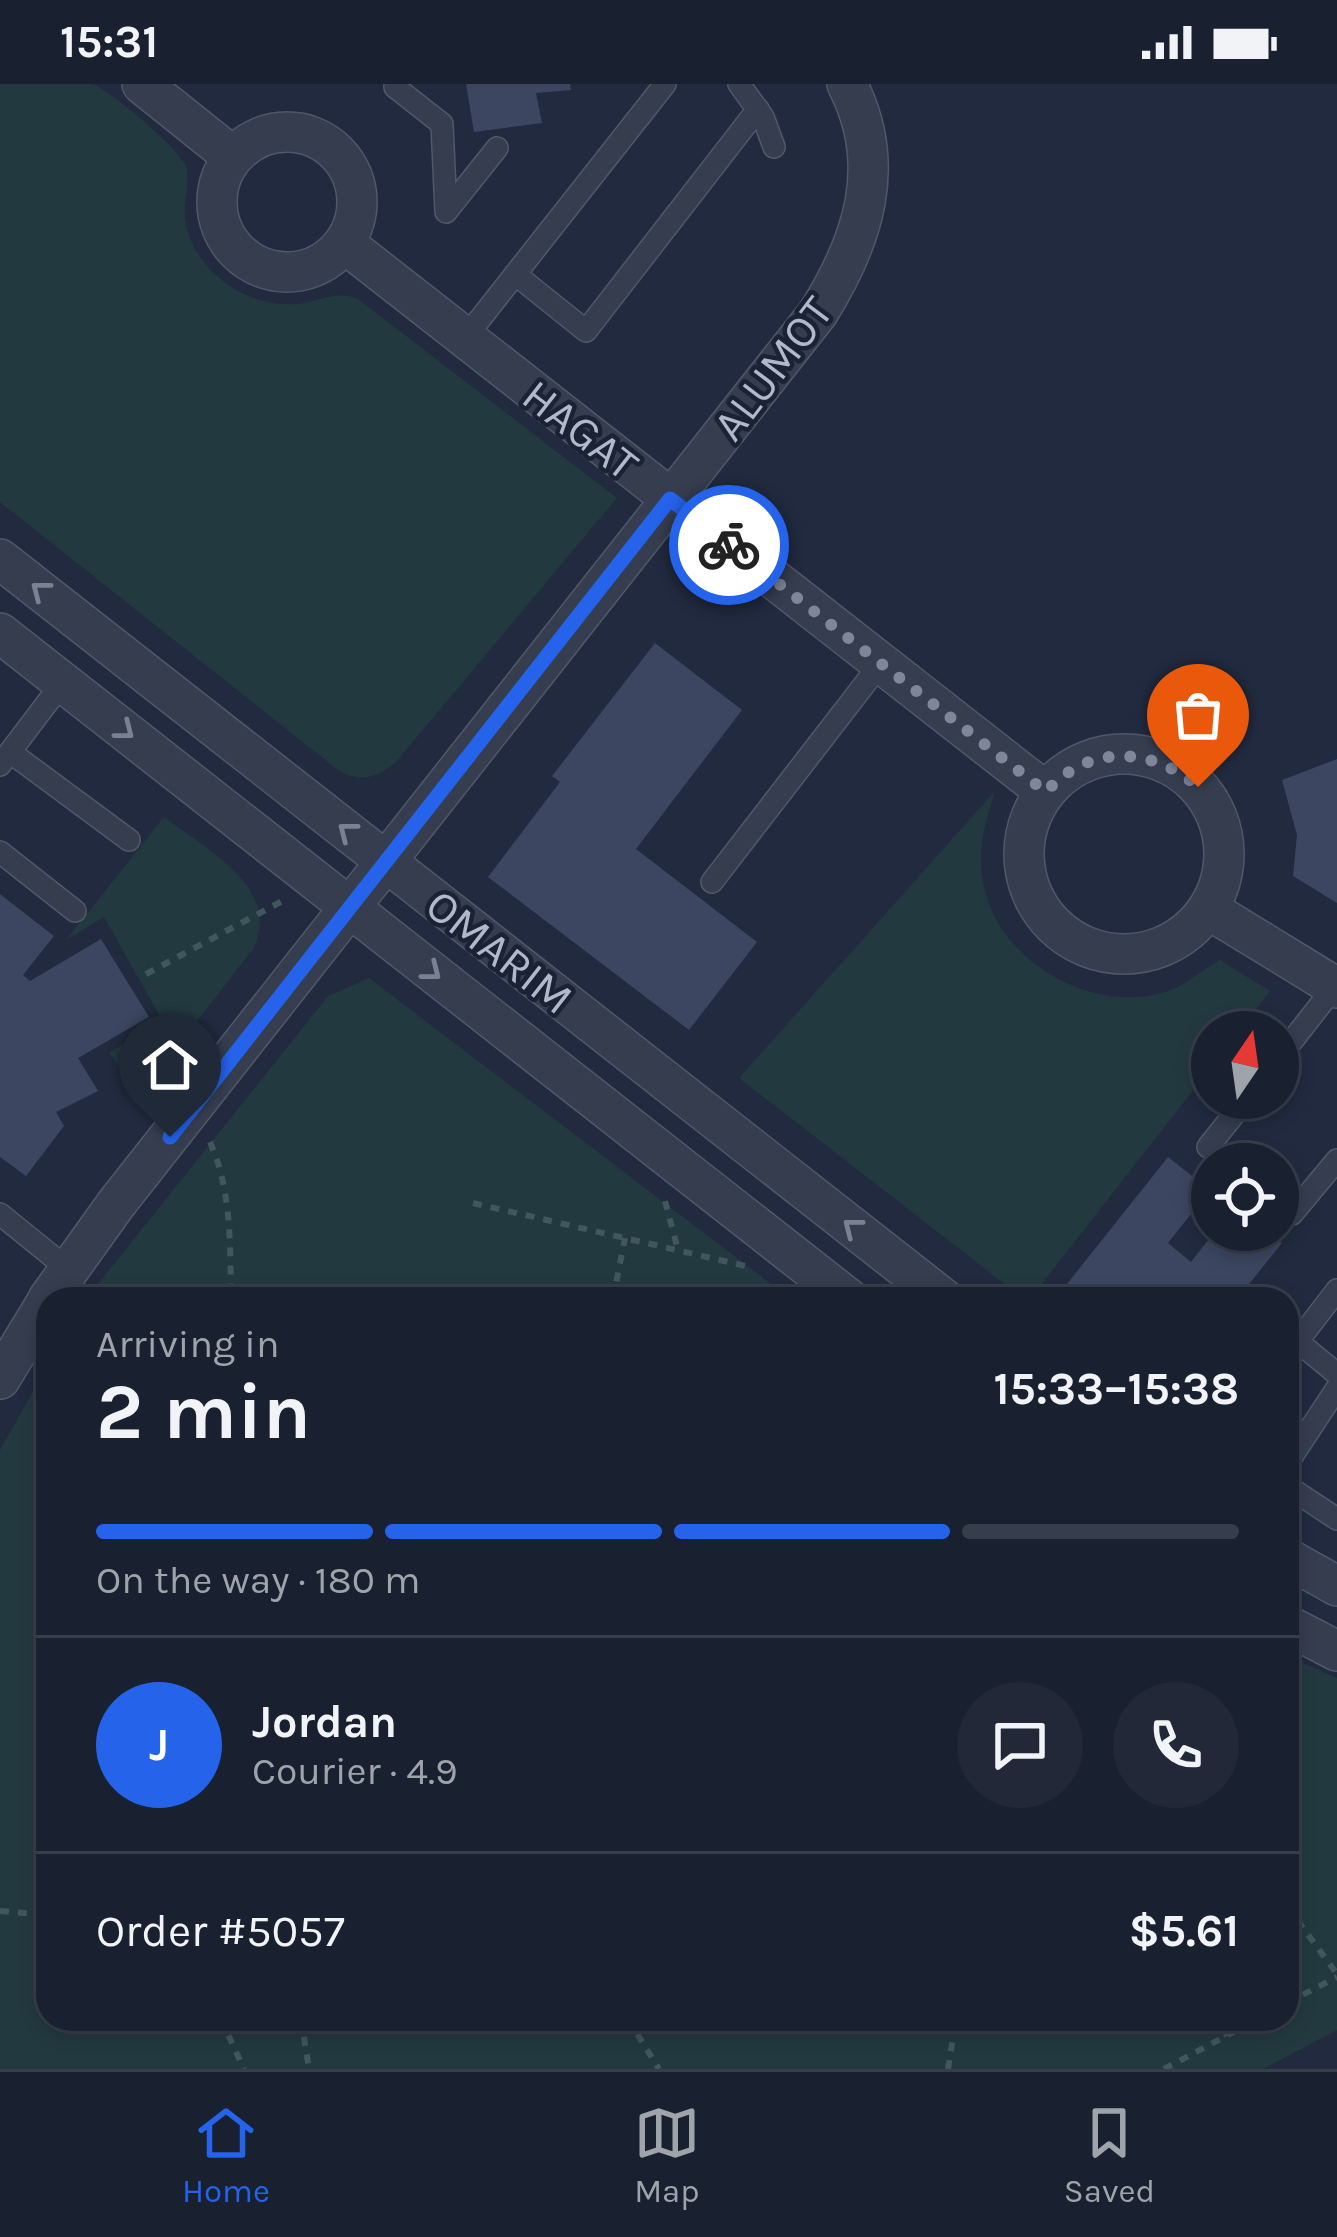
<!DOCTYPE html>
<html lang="en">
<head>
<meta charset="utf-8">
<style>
	:root { --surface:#19202f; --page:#222837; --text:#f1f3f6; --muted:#9fa3aa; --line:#373e4b; --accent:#2563eb }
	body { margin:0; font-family:Karla,sans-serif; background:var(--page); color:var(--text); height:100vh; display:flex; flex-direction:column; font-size:45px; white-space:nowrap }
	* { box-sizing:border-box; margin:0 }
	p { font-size:39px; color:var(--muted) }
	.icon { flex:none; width:66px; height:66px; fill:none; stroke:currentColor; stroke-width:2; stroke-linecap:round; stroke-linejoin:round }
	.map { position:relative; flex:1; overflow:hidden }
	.panel { position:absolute; left:36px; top:1203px; width:1263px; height:744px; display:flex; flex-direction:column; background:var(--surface); border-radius:36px; box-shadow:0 6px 18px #0003,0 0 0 3px var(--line) }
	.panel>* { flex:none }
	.needle { width:78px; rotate:13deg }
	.fabs { position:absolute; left:1191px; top:927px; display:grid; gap:24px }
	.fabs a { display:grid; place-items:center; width:108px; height:108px; border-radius:50%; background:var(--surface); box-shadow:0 6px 18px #0003,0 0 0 3px var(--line); font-size:60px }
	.pin { position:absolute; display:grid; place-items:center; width:102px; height:102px; color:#fff; margin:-123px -51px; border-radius:50% 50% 50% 0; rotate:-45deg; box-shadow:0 0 12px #0007 }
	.pin .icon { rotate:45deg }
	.courier { position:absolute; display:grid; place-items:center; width:120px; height:120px; margin:-60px; border:9px solid #2563eb; border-radius:50%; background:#fff; color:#222; box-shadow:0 3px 15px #0007 }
	.summary em { font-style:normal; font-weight:700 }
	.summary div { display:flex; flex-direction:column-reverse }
	.summary { display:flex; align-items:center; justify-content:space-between; height:204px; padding:0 60px }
	h1 { font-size:78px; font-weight:700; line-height:90px }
	.bar { display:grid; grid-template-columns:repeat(4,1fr); gap:18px 12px; align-content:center; height:144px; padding:0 60px }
	.bar i { height:15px; border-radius:9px; background:var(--line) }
	.bar .current { background:var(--accent) }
	.bar p { grid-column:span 4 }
	.line { display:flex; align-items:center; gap:30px; padding:0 60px; border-top:3px solid var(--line) }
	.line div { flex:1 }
	.round { display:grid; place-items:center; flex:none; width:126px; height:126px; border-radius:63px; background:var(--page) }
	.status { display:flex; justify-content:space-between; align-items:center; height:84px; padding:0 60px; background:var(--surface); direction:ltr }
	.status svg { height:33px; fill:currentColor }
	.menu { display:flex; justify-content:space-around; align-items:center; height:168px; border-top:3px solid var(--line); background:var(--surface); font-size:33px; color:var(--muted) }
	.menu a { display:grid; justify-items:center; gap:6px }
	.menu .current { color:var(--accent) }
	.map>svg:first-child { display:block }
	.green { fill:#233940 }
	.building { fill:#3c4660 }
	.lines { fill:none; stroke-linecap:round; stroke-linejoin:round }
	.lane-casing { stroke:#50586a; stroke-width:24 }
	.street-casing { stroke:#50586a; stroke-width:42 }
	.path { stroke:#41565d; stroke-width:6; stroke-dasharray:9 9; stroke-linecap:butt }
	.lane { stroke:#353d4f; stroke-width:21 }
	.street { stroke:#353d4f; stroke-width:39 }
	.oneway { stroke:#798193 }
	.done { stroke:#7f8699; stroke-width:12; stroke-dasharray:0 21.6 }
	.route { stroke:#2563eb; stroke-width:15 }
	.labels { text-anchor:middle; stroke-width:9; stroke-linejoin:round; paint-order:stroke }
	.street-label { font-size:45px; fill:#b1b8ca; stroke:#1a2234 }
</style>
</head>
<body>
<div class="status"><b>15:31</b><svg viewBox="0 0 49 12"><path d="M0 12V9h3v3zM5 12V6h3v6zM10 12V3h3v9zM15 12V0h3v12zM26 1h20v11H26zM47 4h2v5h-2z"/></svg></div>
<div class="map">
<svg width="1337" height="1985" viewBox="0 0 1337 1985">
	<rect width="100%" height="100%" fill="#212a3f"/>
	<!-- green -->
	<path class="green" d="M 0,0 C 22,0 74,0 92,0 C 109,5 184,68 187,85 C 189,97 186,109 185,121 C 182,149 198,176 219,194 C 241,213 275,224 305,219 C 324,215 339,207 358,215 L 617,414 L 395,679 C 376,694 360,699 338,686 L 0,418 Z
		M 995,707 C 985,739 977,765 983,798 C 996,878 1096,934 1171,906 C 1188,899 1204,885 1220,876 L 1270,907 L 1238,948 L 1212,948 L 1212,982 L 1030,1215 L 1024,1215 L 739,994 Z
		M 164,733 C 206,765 283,804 253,865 L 141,1009 L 109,969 L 162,936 L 104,833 L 66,856 Z
		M 369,894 L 791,1215 L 86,1215 L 328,912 Z
		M 48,1281 L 48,1935 L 1287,1935 L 1287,1572 L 1337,1594 L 1337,1946 L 1263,1985 L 0,1985 L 0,1366 Z"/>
	<!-- building -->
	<path class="building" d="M 466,0 L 570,0 L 571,6 L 536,9 L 542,39 L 474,48 Z
		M 655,559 L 742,626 L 636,765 L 757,858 L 689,946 L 488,793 L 560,698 L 552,692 Z
		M 1337,675 L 1337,819 L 1293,792 L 1297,751 L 1282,696 Z
		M 0,810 L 54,852 L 23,891 L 30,897 L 101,855 L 149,933 L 78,974 L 98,1007 L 56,1028 L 64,1042 L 26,1092 L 0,1073 Z
		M 1168,1073 L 1210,1106 L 1168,1159 L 1191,1178 L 1216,1146 L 1266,1146 L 1282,1159 L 1237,1215 L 1156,1215 L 1158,1212 L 1145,1201 L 1133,1215 L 1066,1215 L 1059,1210 Z"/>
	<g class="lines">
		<!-- lane casing -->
		<g class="lane-casing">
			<path id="lane" d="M 398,0 L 395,3 L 442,40 L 446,128 L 497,64
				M 739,0 L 763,33 L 774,63
				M 515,190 L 586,247 L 758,25
				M 465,254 L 665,0
				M 10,668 L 129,756
				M 0,681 L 63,598
				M 0,768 L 75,827
				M 712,798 L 881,579
				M 1278,975 L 1335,902
				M 1208,1063 L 1247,1014
				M 0,1130 L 68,1185
				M 1292,1130 L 1337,1076
				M 1297,1257 L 1337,1290
				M 1287,1271 L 1337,1206
				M 1287,1380 L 1337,1304
				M 1287,1402 L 1337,1435"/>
		</g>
		<!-- street casing -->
		<g class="street-casing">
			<path id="street" d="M 142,0 L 233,73
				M217 118a70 70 0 1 1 140 0a70 70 0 1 1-140 0Z
				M 344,159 L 1046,708
				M 0,475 L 944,1215
				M 0,549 L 849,1215
				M1024 770a100 100 0 1 1 200 0a100 100 0 1 1-200 0Z
				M 1208,825 L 1337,904
				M 48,1215 L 116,1120 L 818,229 C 863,157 889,81 847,0
				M 0,1295 L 48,1216
				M 1287,1474 L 1337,1502
				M 1287,1541 L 1337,1567"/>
		</g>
		<!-- path -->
		<path class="path" d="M 146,890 L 286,815
			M 210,1058 C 232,1107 230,1162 231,1215
			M 665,1117 L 678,1166
			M 473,1119 L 750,1183
			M 613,1215 L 625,1154
			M 1287,1822 L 1337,1890
			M 0,1827 L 48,1831
			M 1287,1919 L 1337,1893
			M 221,1935 L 244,1985
			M 301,1935 L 309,1985
			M 628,1935 L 659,1985
			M 1215,1935 L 1227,1952
			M 948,1985 L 956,1935
			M 1164,1985 L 1258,1935"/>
		<!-- lane -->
		<use href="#lane" class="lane"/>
		<!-- street -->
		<use href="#street" class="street"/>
	</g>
	<!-- one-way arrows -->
	<defs><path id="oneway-chevron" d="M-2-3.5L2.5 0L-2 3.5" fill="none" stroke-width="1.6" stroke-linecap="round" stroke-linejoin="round" transform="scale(3)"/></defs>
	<g class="oneway">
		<use href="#oneway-chevron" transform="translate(40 506) rotate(-142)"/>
		<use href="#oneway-chevron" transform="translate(125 647) rotate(38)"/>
		<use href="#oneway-chevron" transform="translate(347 747) rotate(-142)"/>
		<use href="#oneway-chevron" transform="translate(432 888) rotate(38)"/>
		<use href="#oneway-chevron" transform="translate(852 1143) rotate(-142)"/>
	</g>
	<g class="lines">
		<!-- done -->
		<path class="done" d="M 729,461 L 1046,708 C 1088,660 1152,662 1198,703"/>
		<!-- route -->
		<path class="route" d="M 170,1053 L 670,415 L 729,461"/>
	</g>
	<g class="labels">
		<!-- street labels -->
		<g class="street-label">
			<text transform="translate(772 284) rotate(-53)" y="16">ALUMOT</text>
			<text transform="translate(581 345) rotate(38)" y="16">HAGAT</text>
			<text transform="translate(500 867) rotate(38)" y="16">OMARIM</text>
		</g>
	</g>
</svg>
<div class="fabs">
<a><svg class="needle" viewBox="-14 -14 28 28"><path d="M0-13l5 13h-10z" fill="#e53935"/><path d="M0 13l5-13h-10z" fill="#9fa3aa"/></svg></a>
<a><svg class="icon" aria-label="locate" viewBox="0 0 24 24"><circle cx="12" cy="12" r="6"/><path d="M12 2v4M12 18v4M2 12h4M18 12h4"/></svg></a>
</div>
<div class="pin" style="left:1198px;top:703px;background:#ea580c"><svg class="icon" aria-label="bag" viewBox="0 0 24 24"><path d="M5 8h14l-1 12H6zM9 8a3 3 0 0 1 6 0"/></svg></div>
<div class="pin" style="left:170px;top:1053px;background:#1f2937"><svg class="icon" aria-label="home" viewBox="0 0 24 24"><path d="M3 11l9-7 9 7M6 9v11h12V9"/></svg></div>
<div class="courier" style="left:729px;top:461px"><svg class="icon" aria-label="bike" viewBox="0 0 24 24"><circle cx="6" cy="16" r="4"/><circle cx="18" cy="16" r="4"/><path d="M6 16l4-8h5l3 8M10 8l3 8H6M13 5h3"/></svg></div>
<section class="panel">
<div class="summary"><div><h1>2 min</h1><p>Arriving in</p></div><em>15:33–15:38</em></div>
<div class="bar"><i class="current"></i><i class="current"></i><i class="current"></i><i></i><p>On the way · 180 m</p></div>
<div class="line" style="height:216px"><b class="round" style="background:var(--accent);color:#fff">J</b><div><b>Jordan</b><p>Courier · 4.9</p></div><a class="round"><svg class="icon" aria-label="chat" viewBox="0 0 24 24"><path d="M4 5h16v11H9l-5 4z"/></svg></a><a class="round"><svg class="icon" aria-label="phone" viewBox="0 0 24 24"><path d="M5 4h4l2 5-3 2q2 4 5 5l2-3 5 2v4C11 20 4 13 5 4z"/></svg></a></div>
<div class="line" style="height:156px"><div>Order #5057</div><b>$5.61</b></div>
</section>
</div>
<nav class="menu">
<a class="current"><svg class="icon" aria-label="home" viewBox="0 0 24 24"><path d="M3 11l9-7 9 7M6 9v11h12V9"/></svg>Home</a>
<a><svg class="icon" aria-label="map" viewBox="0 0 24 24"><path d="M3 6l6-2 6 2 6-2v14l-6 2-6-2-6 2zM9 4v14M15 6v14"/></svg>Map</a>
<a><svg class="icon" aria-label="saved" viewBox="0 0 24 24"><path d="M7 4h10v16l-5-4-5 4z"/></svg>Saved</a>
</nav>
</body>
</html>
